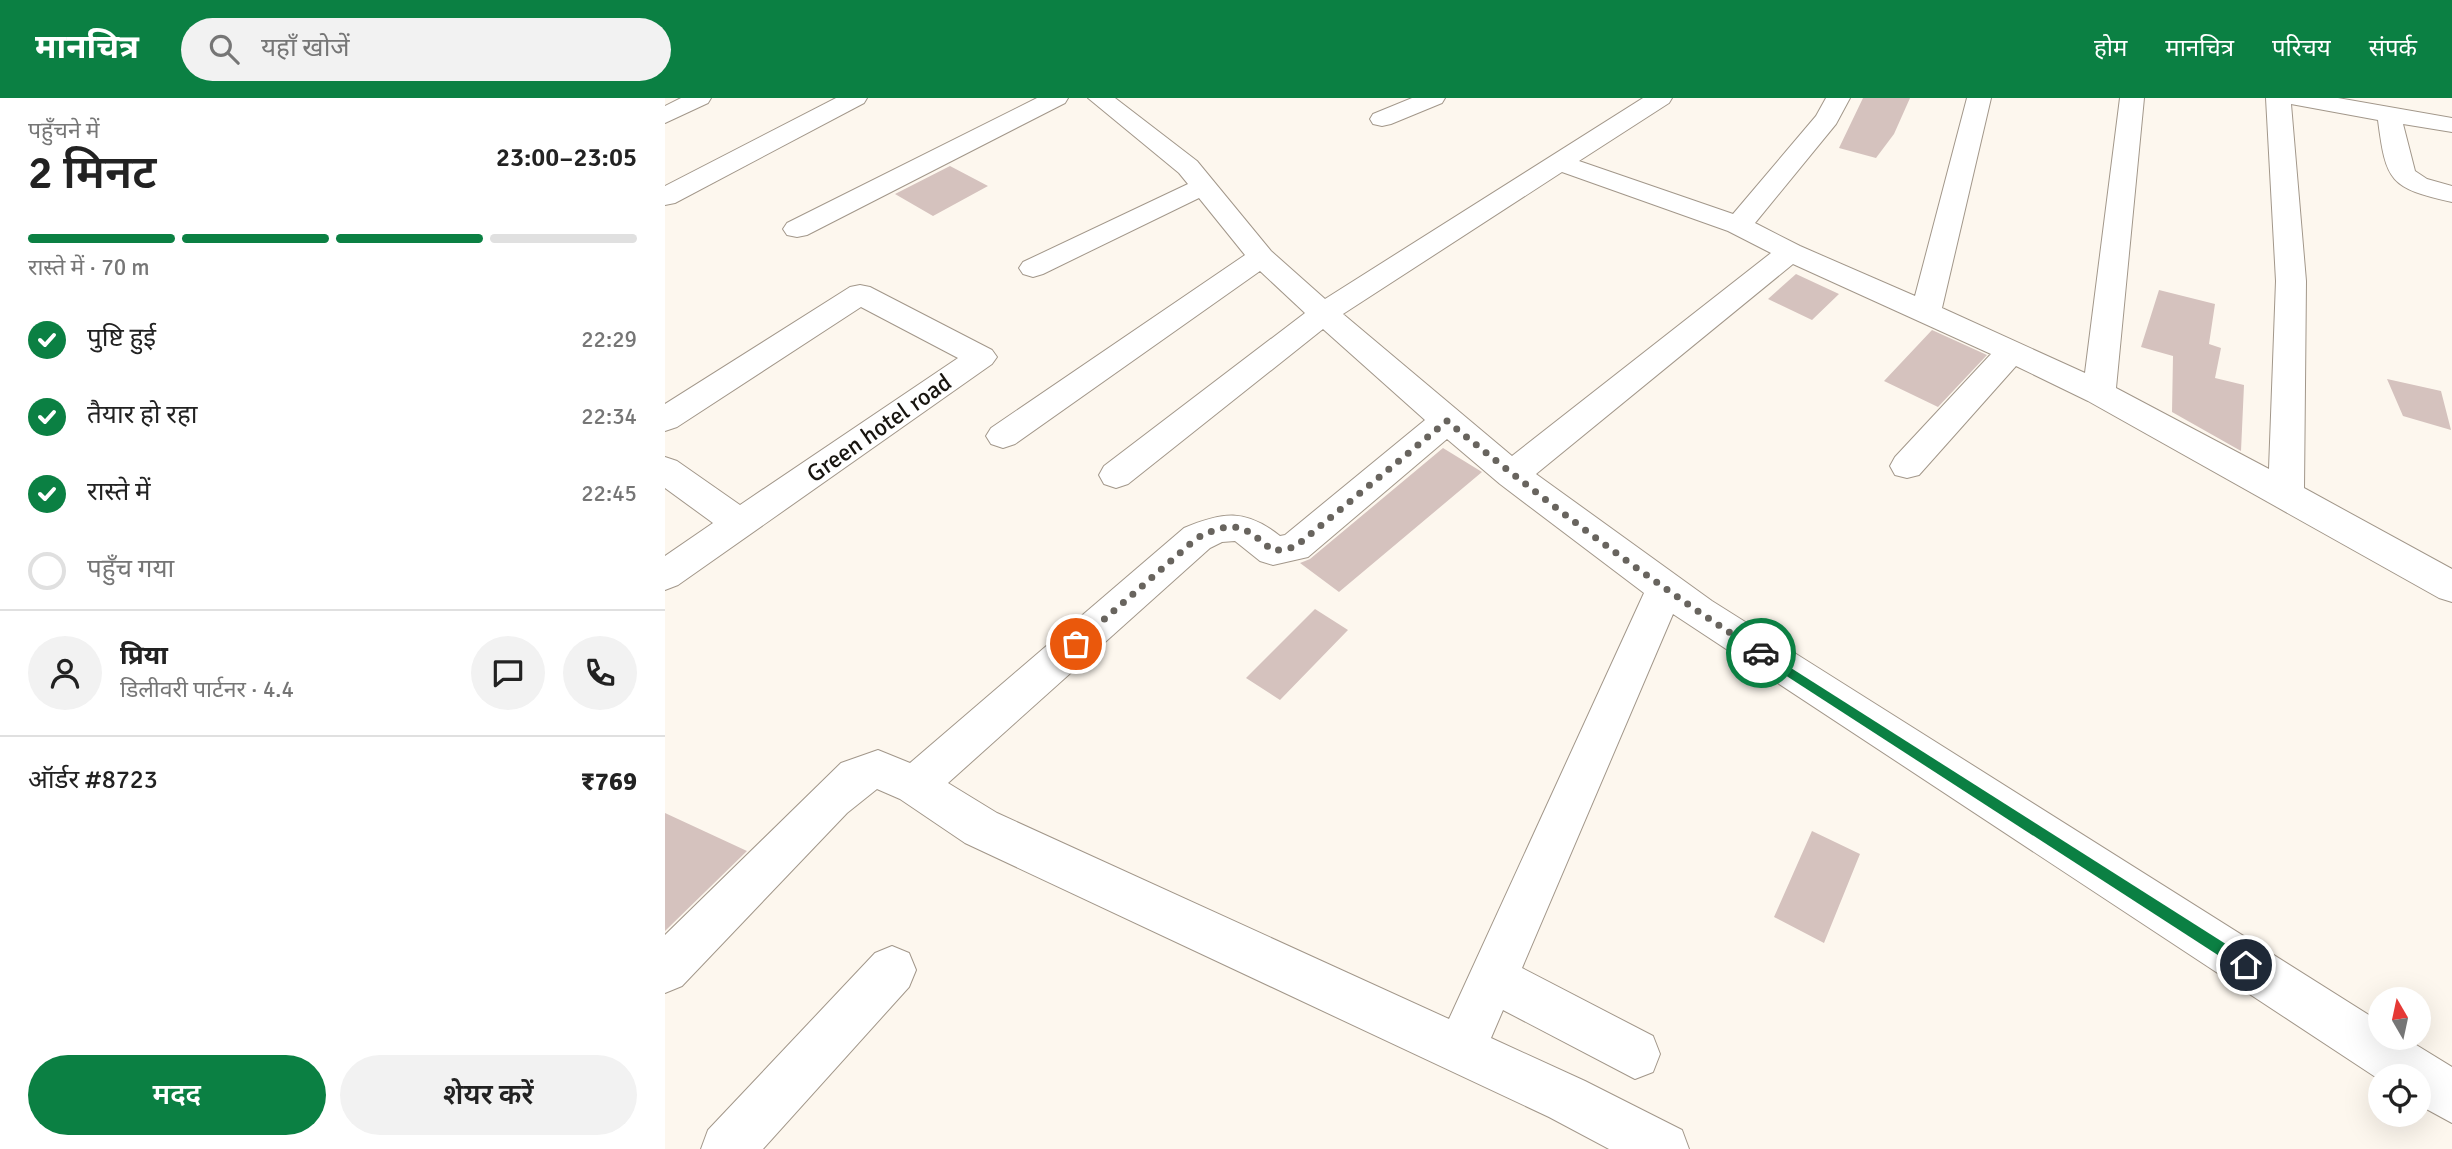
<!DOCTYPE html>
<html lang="hi">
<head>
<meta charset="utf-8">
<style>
	:root { --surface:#fff; --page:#f2f2f2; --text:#222; --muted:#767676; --line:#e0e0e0; --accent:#0b8043 }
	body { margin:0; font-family:Signika,"Noto Sans Devanagari",sans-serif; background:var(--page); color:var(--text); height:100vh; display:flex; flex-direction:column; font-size:26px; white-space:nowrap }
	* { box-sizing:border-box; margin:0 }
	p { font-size:23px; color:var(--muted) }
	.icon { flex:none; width:38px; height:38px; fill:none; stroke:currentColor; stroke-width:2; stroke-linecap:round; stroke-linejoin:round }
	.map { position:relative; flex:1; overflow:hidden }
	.drawer { display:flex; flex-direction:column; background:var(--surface); width:665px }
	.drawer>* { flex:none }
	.needle { width:46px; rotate:351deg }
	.controls { position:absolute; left:1703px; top:889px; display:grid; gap:14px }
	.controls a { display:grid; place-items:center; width:63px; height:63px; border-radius:50%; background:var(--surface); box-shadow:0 7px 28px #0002; font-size:35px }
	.pin { position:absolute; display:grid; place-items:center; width:60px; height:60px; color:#fff; margin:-30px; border:4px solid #fff; border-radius:50%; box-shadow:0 2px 7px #0007 }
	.courier { position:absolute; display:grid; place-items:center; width:70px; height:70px; margin:-35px; border:5px solid #0b8043; border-radius:50%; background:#fff; color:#222; box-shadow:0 2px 9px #0007 }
	.headline em { font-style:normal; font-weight:600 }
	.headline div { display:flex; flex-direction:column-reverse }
	.headline { display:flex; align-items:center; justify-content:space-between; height:119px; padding:0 28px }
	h1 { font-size:46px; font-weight:600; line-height:52px }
	.bar { display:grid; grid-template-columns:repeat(4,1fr); gap:10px 7px; align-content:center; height:84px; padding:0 28px }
	.bar i { height:9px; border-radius:5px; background:var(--line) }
	.bar .on { background:var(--accent) }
	.bar p { grid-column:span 4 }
	.line { display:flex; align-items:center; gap:18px; padding:0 28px; border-top:2px solid var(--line) }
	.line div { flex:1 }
	.round { display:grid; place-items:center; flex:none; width:74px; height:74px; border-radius:37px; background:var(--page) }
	ol { padding:0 28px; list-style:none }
	li { display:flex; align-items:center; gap:21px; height:77px }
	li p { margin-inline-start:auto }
	li .icon { padding:7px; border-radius:50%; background:var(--accent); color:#fff; stroke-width:4 }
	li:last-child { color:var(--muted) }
	li i { width:38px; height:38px; border:4px solid var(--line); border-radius:50% }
	.action { display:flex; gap:14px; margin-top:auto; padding:14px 28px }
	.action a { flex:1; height:80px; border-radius:42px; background:var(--accent); color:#fff; font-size:28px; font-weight:600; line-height:80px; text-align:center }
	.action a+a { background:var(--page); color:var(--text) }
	header { display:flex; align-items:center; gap:42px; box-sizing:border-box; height:98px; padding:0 35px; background:var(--accent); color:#fff }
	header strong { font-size:33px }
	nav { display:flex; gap:38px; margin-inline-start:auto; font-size:24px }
	.search { width:490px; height:63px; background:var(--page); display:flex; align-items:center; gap:18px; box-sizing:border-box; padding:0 24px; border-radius:38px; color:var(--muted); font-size:26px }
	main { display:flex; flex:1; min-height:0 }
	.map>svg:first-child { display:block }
	.building { fill:#d5c2be }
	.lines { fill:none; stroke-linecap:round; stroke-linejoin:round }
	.minor-casing { stroke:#a2978a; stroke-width:2 }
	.minor { fill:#fff; fill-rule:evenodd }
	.route { fill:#0b8043 }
	.done { stroke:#68645e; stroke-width:7; stroke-dasharray:0 12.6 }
	.labels { text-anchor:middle; stroke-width:5; stroke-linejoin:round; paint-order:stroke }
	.street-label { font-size:24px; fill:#181510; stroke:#fff }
</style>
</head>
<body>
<header>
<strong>मानचित्र</strong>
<div class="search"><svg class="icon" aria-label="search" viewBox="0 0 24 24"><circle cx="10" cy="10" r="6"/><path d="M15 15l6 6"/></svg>यहाँ खोजें</div>
<nav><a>होम</a><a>मानचित्र</a><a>परिचय</a><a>संपर्क</a></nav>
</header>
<main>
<section class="drawer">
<div class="headline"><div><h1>2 मिनट</h1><p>पहुँचने में</p></div><em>23:00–23:05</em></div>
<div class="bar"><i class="on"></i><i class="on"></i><i class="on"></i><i></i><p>रास्ते में · 70 m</p></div>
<ol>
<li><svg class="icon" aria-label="check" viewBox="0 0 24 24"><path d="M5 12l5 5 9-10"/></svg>पुष्टि हुई<p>22:29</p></li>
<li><svg class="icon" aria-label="check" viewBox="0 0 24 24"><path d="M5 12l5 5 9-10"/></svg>तैयार हो रहा<p>22:34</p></li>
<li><svg class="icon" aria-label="check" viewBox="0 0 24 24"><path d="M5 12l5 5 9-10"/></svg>रास्ते में<p>22:45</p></li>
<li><i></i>पहुँच गया</li>
</ol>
<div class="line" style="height:126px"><a class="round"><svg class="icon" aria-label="person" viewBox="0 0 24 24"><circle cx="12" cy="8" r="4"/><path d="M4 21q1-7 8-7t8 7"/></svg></a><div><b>प्रिया</b><p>डिलीवरी पार्टनर · 4.4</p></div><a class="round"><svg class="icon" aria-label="chat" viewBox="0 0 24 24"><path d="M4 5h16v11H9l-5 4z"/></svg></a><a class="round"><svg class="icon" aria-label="phone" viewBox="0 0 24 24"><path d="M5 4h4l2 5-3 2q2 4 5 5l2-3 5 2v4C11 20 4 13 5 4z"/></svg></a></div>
<div class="line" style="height:91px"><div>ऑर्डर #8723</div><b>₹769</b></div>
<div class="action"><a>मदद</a><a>शेयर करें</a></div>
</section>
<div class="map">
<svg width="1787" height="1051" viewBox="0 0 1787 1051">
	<rect width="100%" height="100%" fill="#fdf7ee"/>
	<!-- building -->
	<path class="building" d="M 1198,0 L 1245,0 L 1229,36 L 1211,60 L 1174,50 Z
		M 285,68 L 323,88 L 268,118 L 230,96 Z
		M 1131,176 L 1174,196 L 1147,222 L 1103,201 Z
		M 1494,192 L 1550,206 L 1544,246 L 1556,250 L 1550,280 L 1579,287 L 1576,353 L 1507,314 L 1508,258 L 1476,249 Z
		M 1267,232 L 1322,257 L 1273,309 L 1219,283 Z
		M 1722,281 L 1776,293 L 1786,332 L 1738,318 Z
		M 778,350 L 817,374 L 674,494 L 635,465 L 645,461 Z
		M 650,511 L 683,532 L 615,602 L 581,580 Z
		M 0,715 L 82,753 L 0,833 Z
		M 1147,733 L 1195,756 L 1159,845 L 1109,819 Z"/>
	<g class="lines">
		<!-- minor casing -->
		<g class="minor-casing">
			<path id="minor" d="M 16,0 L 46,0 L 43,5 L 0,25 L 0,8 Z
				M 171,0 L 202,0 L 199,5 L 10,105 L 0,107 L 0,88 Z
				M 372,0 L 403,0 L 400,5 L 142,137 L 132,139 L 122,137 L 118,131 L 122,125 Z
				M 423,0 L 450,0 L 532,63 L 606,153 L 660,201 L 978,0 L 1007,0 L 1004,5 L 914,63 L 1068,116 L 1151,18 L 1161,0 L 1185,0 L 1171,26 L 1090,125 L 1135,148 L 1250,198 L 1302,0 L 1326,0 L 1277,210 L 1420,275 L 1455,0 L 1479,0 L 1451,290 L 1604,371 L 1611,183 L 1601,0 L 1673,0 L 1787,20 L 1787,34 L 1738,26 L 1750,73 L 1762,81 L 1787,88 L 1787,104 C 1725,90 1721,84 1713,22 L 1626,6 L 1641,183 L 1639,390 L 1787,471 L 1787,504 L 1774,500 L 1423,303 L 1351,268 L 1254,377 L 1242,380 L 1230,377 L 1225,368 L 1230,359 L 1326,256 L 1128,166 L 871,376 L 1047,503 L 1715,924 L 1715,940 L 1740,940 L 1787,969 L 1787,1025 L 1754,1007 L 1754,978 L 1715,978 L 1715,982 L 1008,516 L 857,870 L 988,938 L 995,956 L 988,974 L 970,981 L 838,912 L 826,940 L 920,983 L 1017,1032 L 1024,1051 L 944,1051 L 884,1019 L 300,745 L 235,701 L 212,691 L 182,715 L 17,888 L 0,895 L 0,837 L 176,665 L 213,652 L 245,665 L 519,430 C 557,414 580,410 615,438 L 620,437 L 760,322 L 658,231 L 463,386 L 451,390 L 439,386 L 434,377 L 439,368 L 640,215 L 595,173 L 350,346 L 338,350 L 326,346 L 321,338 L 326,330 L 580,157 L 534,100 L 378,176 L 368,179 L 358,176 L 354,170 L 358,164 L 523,86 L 514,75 ZM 897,74 L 1063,133 L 1106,155 L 847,358 L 678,216 ZM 782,341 L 835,386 L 979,495 L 784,921 L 332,715 L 283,685 L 545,450 L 557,444 L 570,443 L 595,463 L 608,467 L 643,459 Z
				M 747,0 L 780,0 L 777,5 L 726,26 L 717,28 L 708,26 L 705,21 L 708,16 Z
				M 195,187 L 205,189 L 327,252 L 332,259 L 327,266 L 13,487 L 0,492 L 0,458 L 48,425 L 0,390 L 0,359 L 12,363 L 75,407 L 293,260 L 196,209 L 12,329 L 0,333 L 0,306 L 185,189 Z
				M 227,848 L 244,855 L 251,872 L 244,889 L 98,1051 L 36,1051 L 43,1032 L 210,855 Z"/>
		</g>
		<!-- minor -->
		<use href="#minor" class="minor"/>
	</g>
	<!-- route -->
	<path class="route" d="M 1096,551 L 1586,862 L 1586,872 L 1576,872 L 1092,559 L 1092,552 Z"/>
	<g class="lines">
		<!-- done -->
		<path class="done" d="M 411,546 L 532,440 C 570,421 578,427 608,453 L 630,449 L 782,323 C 882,405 987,485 1096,555"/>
	</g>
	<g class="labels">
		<!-- street labels -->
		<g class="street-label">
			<text transform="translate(214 330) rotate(-35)" y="8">Green hotel road</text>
		</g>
	</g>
</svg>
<div class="controls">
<a><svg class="needle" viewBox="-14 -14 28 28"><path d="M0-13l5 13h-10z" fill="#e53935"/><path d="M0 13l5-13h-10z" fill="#767676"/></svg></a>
<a><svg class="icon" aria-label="locate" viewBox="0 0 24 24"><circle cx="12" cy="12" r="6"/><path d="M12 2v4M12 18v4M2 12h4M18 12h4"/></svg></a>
</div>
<div class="pin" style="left:411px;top:546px;background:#ea580c"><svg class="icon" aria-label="bag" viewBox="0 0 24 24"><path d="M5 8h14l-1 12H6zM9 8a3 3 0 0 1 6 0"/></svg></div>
<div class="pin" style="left:1581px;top:867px;background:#1f2937"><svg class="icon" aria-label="home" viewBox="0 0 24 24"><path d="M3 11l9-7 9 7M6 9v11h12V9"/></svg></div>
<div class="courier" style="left:1096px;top:555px"><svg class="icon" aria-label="car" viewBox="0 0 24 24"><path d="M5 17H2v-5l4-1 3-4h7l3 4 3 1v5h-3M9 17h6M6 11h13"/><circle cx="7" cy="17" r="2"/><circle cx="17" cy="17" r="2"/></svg></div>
</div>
</main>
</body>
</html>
